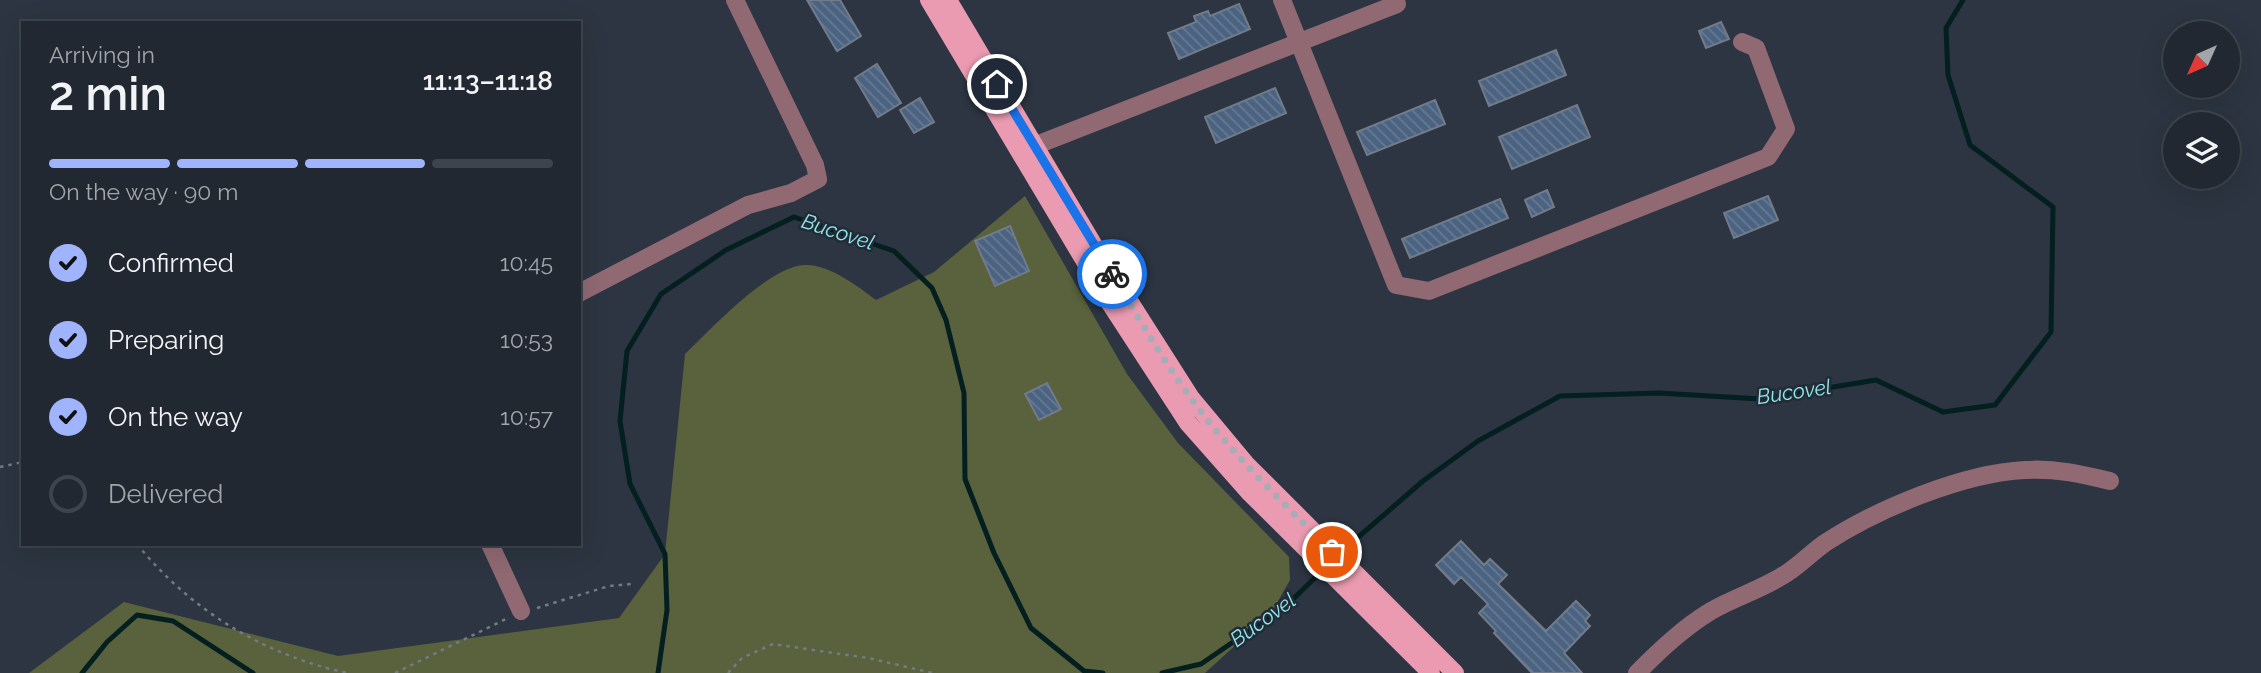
<!DOCTYPE html>
<html lang="en">
<head>
<meta charset="utf-8">
<style>
	:root { --surface:#212831; --page:#293039; --text:#f1f3f6; --muted:#a2a6ab; --line:#3e444d; --accent:#a0b3fd }
	body { margin:0; font-family:Raleway,sans-serif; background:var(--page); color:var(--text); height:100vh; display:flex; flex-direction:column; font-size:26px; white-space:nowrap }
	* { box-sizing:border-box; margin:0 }
	p { font-size:23px; color:var(--muted) }
	.icon { flex:none; width:38px; height:38px; fill:none; stroke:currentColor; stroke-width:2; stroke-linecap:round; stroke-linejoin:round }
	.map { position:relative; flex:1; overflow:hidden }
	.details { position:absolute; left:21px; top:21px; width:560px; height:525px; display:flex; flex-direction:column; background:var(--surface); border-radius:0px; box-shadow:0 7px 28px #0002,0 0 0 2px var(--line) }
	.details>* { flex:none }
	.needle { width:46px; rotate:225deg }
	.controls { position:absolute; left:2163px; top:21px; display:grid; gap:14px }
	.controls a { display:grid; place-items:center; width:77px; height:77px; border-radius:50%; background:var(--surface); box-shadow:0 7px 28px #0002,0 0 0 2px var(--line); font-size:35px }
	.pin { position:absolute; display:grid; place-items:center; width:60px; height:60px; color:#fff; margin:-30px; border:4px solid #fff; border-radius:50%; box-shadow:0 2px 7px #0007 }
	.courier { position:absolute; display:grid; place-items:center; width:70px; height:70px; margin:-35px; border:5px solid #1a73e8; border-radius:50%; background:#fff; color:#222; box-shadow:0 2px 9px #0007 }
	.head em { font-style:normal; font-weight:600 }
	.head div { display:flex; flex-direction:column-reverse }
	.head { display:flex; align-items:center; justify-content:space-between; height:119px; padding:0 28px }
	h1 { font-size:46px; font-weight:600; line-height:52px }
	.bar { display:grid; grid-template-columns:repeat(4,1fr); gap:10px 7px; align-content:center; height:84px; padding:0 28px }
	.bar i { height:9px; border-radius:5px; background:var(--line) }
	.bar .active { background:var(--accent) }
	.bar p { grid-column:span 4 }
	ol { padding:0 28px; list-style:none }
	li { display:flex; align-items:center; gap:21px; height:77px }
	li p { margin-inline-start:auto }
	li .icon { padding:7px; border-radius:50%; background:var(--accent); color:#111; stroke-width:4 }
	li:last-child { color:var(--muted) }
	li i { width:38px; height:38px; border:4px solid var(--line); border-radius:50% }
	.map>svg:first-child { display:block }
	.green { fill:#59613d }
	.lines { fill:none; stroke-linecap:round; stroke-linejoin:round }
	.stream { stroke:#031f20; stroke-width:5 }
	.building { fill:url(#building-back-hatch); stroke:#717b89; stroke-width:2 }
	.path { stroke:#737b85; stroke-width:2.5; stroke-dasharray:3.5 5; stroke-linecap:butt }
	.minor { stroke:#906973; stroke-width:18 }
	.major { stroke:#ea9bb1; stroke-width:18 }
	.done { stroke:#a6adb7; stroke-width:7; stroke-dasharray:0 12.6 }
	.route { stroke:#1a73e8; stroke-width:9 }
	.labels { text-anchor:middle; stroke-width:5; stroke-linejoin:round; paint-order:stroke }
	.water-label { font-size:21px; font-style:italic; fill:#8de7eb; stroke:#222b36 }
</style>
</head>
<body>
<div class="map">
<svg width="2261" height="673" viewBox="0 0 2261 673">
	<defs>
		<pattern id="building-back-hatch" width="6" height="6" patternUnits="userSpaceOnUse" patternTransform="scale(1.75)"><rect width="6" height="6" fill="#4b6381"/><path d="M-1 5l2 2M0 0l6 6M5-1l2 2" fill="none" stroke="#657a93"/></pattern>
	</defs>
	<rect width="100%" height="100%" fill="#2c3541"/>
	<!-- green -->
	<path class="green" d="M 1025,196 L 1127,374 L 1178,443 L 1289,557 L 1290,580 L 1272,612 L 1205,673 L 29,673 L 124,602 L 338,656 L 619,618 L 665,554 L 685,354 C 711,329 768,267 804,265 C 828,263 859,287 876,300 L 934,272 Z"/>
	<g class="lines">
		<!-- stream -->
		<path class="stream" d="M 1341,552 L 1423,481 L 1478,441 L 1560,396 L 1659,393 L 1760,399 L 1876,380 L 1943,412 L 1995,405 L 2051,332 L 2053,207 L 1970,145 L 1948,75 L 1946,28 L 1963,0
			M 82,673 L 107,642 L 137,615 L 173,621 L 253,673
			M 658,673 L 667,610 L 665,554 L 630,484 L 620,421 L 627,351 L 661,294 L 726,250 L 794,217 L 894,251 L 932,288 L 946,320 L 964,393 L 965,479 L 994,553 L 1031,628 L 1084,671 L 1103,673
			M 1162,673 L 1201,664 L 1287,605 L 1324,569"/>
	</g>
	<!-- building -->
	<path class="building" d="M 807,0 L 840,0 L 861,36 L 837,51 Z
		M 1239,4 L 1250,29 L 1179,59 L 1168,33 L 1196,22 L 1194,16 L 1208,11 L 1210,16 Z
		M 1721,22 L 1729,39 L 1706,48 L 1699,31 Z
		M 1556,50 L 1566,75 L 1489,106 L 1479,81 Z
		M 877,64 L 901,103 L 878,117 L 855,78 Z
		M 1275,88 L 1286,113 L 1216,143 L 1205,117 Z
		M 920,98 L 934,122 L 914,133 L 900,110 Z
		M 1435,100 L 1445,124 L 1367,155 L 1357,132 Z
		M 1577,105 L 1590,137 L 1512,169 L 1499,137 Z
		M 1547,190 L 1554,207 L 1532,217 L 1525,200 Z
		M 1768,196 L 1778,220 L 1734,238 L 1724,213 Z
		M 1500,199 L 1508,218 L 1410,258 L 1402,239 Z
		M 1010,226 L 1029,271 L 995,286 L 975,241 Z
		M 1047,383 L 1061,409 L 1039,420 L 1025,394 Z
		M 1461,541 L 1484,565 L 1490,559 L 1507,575 L 1498,584 L 1546,631 L 1576,601 L 1590,615 L 1585,621 L 1590,626 L 1564,653 L 1582,673 L 1532,673 L 1494,633 L 1496,631 L 1479,613 L 1488,604 L 1461,577 L 1454,584 L 1436,565 Z"/>
	<g class="lines">
		<!-- path -->
		<path class="path" d="M 0,467 L 23,462
			M 137,544 C 190,610 264,655 347,673
			M 537,608 L 609,586 L 632,584
			M 395,673 L 508,618
			M 728,673 L 742,658 L 773,644 L 868,658 L 933,673"/>
		<!-- minor -->
		<path class="minor" d="M 1282,0 L 1396,285 L 1429,291 L 1768,157 L 1786,129 L 1756,48 L 1742,42
			M 1034,146 L 1397,4
			M 579,293 L 748,205 L 791,193 L 818,179 L 815,165 L 735,0
			M 490,544 L 521,611
			M 1637,673 C 1660,650 1683,628 1711,611 C 1735,597 1763,589 1787,573 C 1801,564 1812,552 1825,543 C 1877,509 1963,473 2025,470 C 2055,468 2081,474 2110,481"/>
		<!-- major -->
		<path class="major" d="M 929,0 L 1108,300 L 1188,423 L 1249,492 L 1431,673
			M 948,0 L 1096,249 L 1191,398 L 1246,464 L 1455,673"/>
	</g>
	<g class="lines">
		<!-- done -->
		<path class="done" d="M 1112,274 C 1137,316 1162,358 1190,397 C 1231,454 1283,502 1332,552"/>
		<!-- route -->
		<path class="route" d="M 997,84 L 1112,274"/>
	</g>
	<g class="labels">
		<!-- water labels -->
		<g class="water-label">
			<text transform="translate(838 232) rotate(18)" y="7">Bucovel</text>
			<text transform="translate(1794 392) rotate(-8)" y="7">Bucovel</text>
			<text transform="translate(1263 620) rotate(-36)" y="7">Bucovel</text>
		</g>
	</g>
</svg>
<div class="controls">
<a><svg class="needle" viewBox="-14 -14 28 28"><path d="M0-13l5 13h-10z" fill="#e53935"/><path d="M0 13l5-13h-10z" fill="#a2a6ab"/></svg></a>
<a><svg class="icon" aria-label="layers" viewBox="0 0 24 24"><path d="M12 4l9 5-9 5-9-5zM3 14l9 5 9-5"/></svg></a>
</div>
<div class="pin" style="left:1332px;top:552px;background:#ea580c"><svg class="icon" aria-label="bag" viewBox="0 0 24 24"><path d="M5 8h14l-1 12H6zM9 8a3 3 0 0 1 6 0"/></svg></div>
<div class="pin" style="left:997px;top:84px;background:#1f2937"><svg class="icon" aria-label="home" viewBox="0 0 24 24"><path d="M3 11l9-7 9 7M6 9v11h12V9"/></svg></div>
<div class="courier" style="left:1112px;top:274px"><svg class="icon" aria-label="bike" viewBox="0 0 24 24"><circle cx="6" cy="16" r="4"/><circle cx="18" cy="16" r="4"/><path d="M6 16l4-8h5l3 8M10 8l3 8H6M13 5h3"/></svg></div>
<section class="details">
<div class="head"><div><h1>2 min</h1><p>Arriving in</p></div><em>11:13–11:18</em></div>
<div class="bar"><i class="active"></i><i class="active"></i><i class="active"></i><i></i><p>On the way · 90 m</p></div>
<ol>
<li><svg class="icon" aria-label="check" viewBox="0 0 24 24"><path d="M5 12l5 5 9-10"/></svg>Confirmed<p>10:45</p></li>
<li><svg class="icon" aria-label="check" viewBox="0 0 24 24"><path d="M5 12l5 5 9-10"/></svg>Preparing<p>10:53</p></li>
<li><svg class="icon" aria-label="check" viewBox="0 0 24 24"><path d="M5 12l5 5 9-10"/></svg>On the way<p>10:57</p></li>
<li><i></i>Delivered</li>
</ol>
</section>
</div>
</body>
</html>
